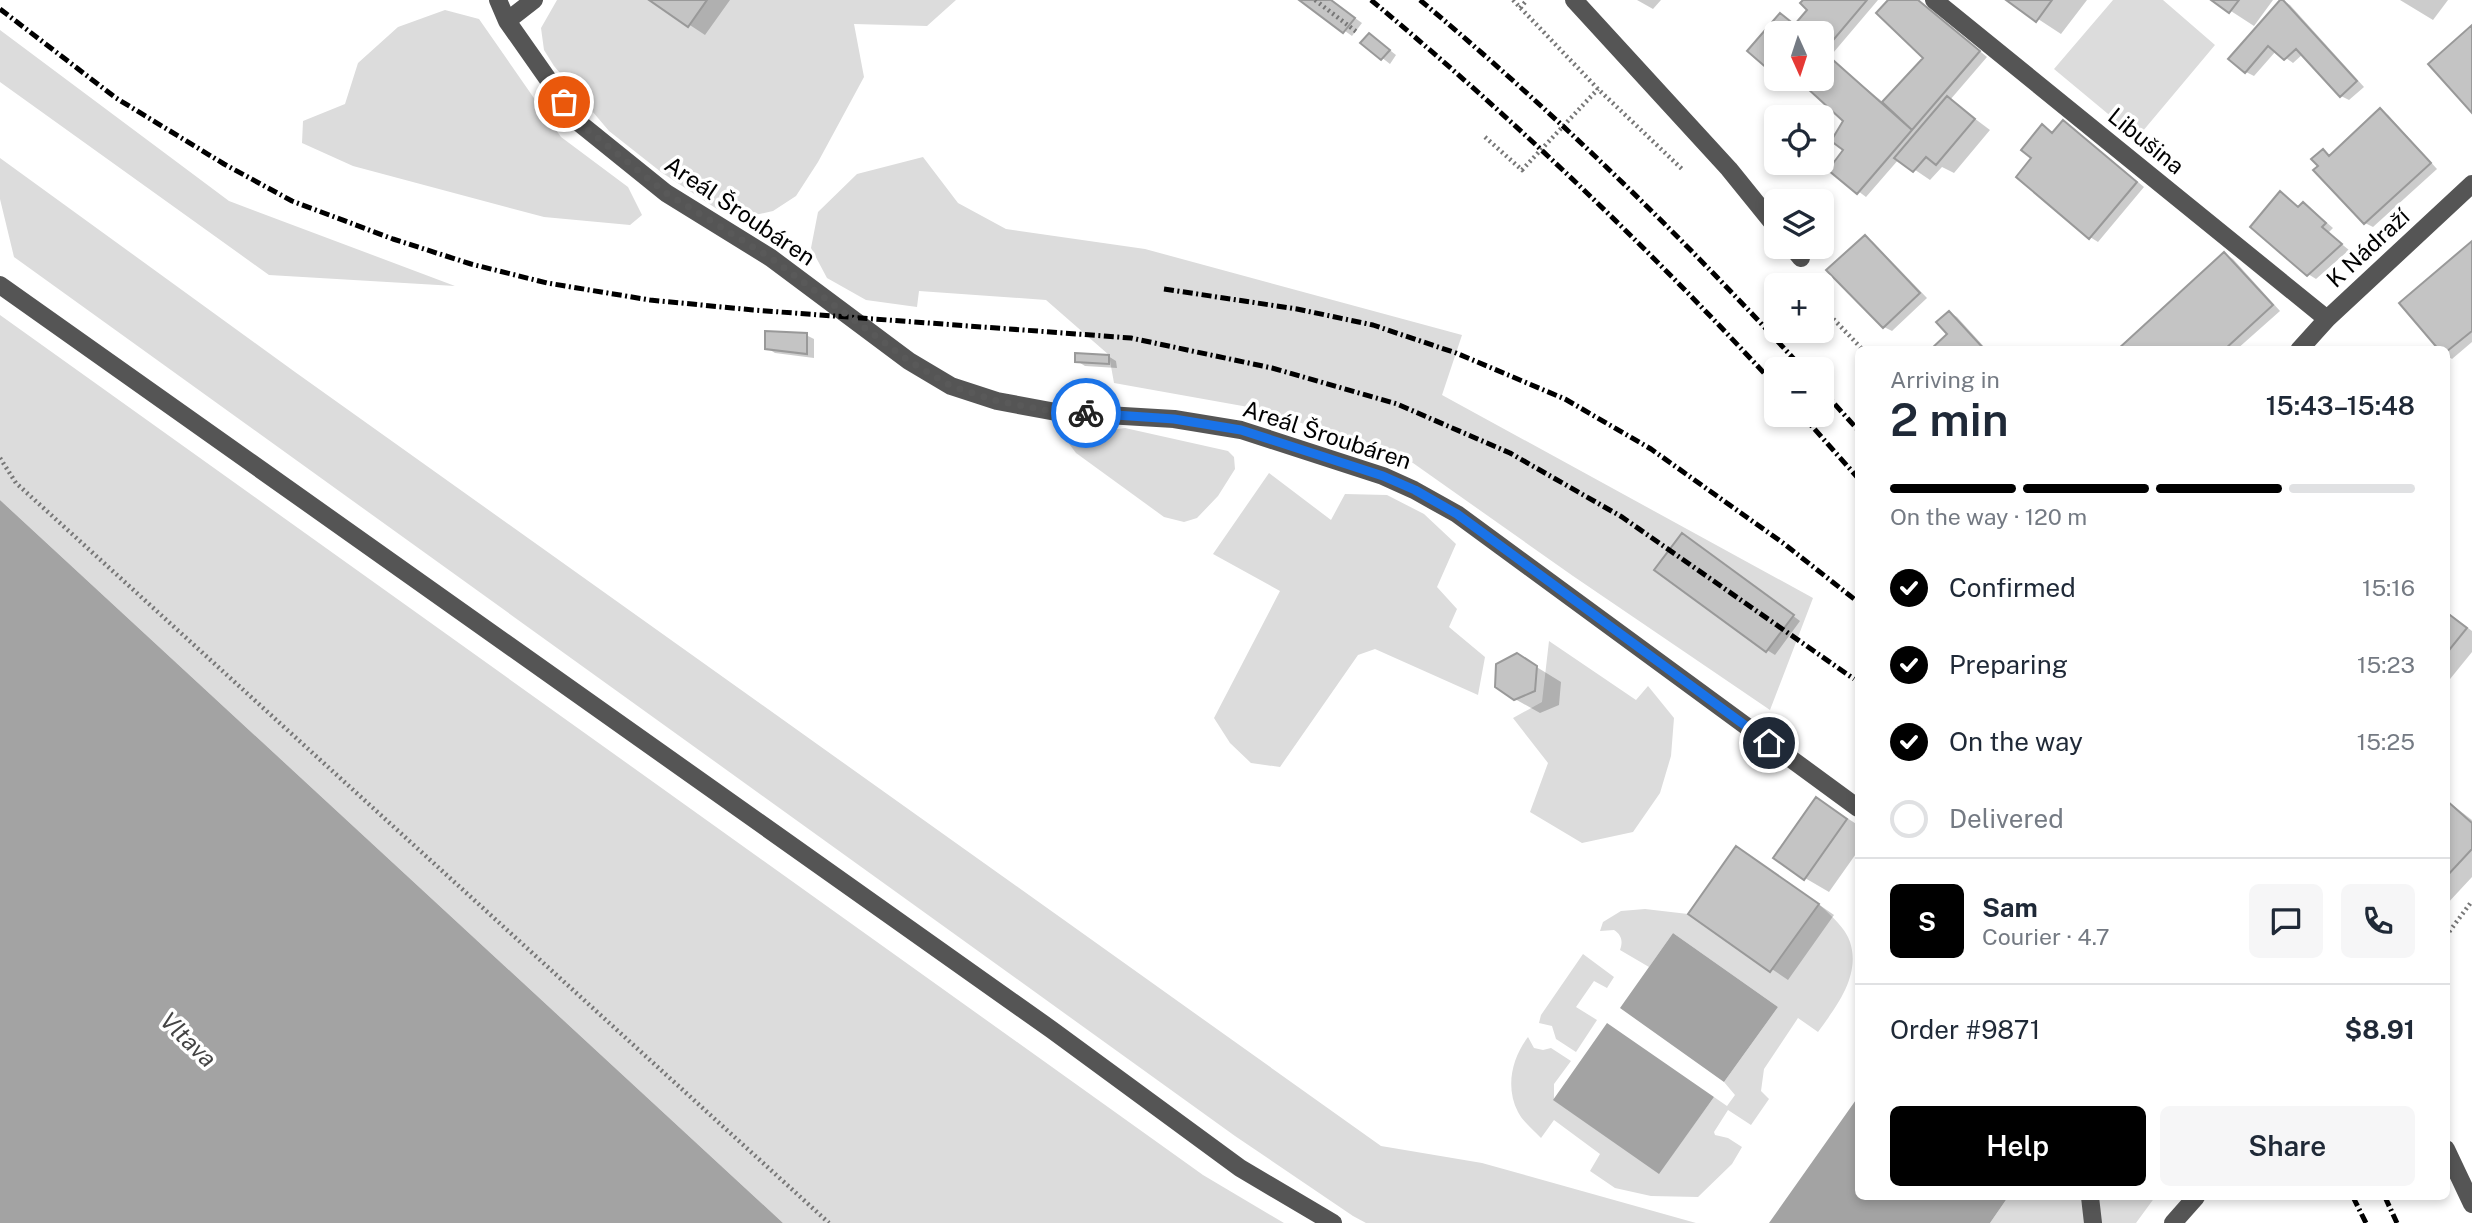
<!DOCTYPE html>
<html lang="en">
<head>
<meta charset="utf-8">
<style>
	:root { --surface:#fff; --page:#f6f6f7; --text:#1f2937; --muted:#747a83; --line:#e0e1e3; --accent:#000 }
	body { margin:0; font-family:"Public Sans",sans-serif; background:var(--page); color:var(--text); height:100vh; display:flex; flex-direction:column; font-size:26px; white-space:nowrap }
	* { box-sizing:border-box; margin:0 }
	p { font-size:23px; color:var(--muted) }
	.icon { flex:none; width:38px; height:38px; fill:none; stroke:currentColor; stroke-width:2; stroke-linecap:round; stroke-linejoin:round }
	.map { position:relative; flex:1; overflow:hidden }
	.drawer { position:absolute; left:1855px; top:346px; width:595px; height:854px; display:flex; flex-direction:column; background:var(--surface); border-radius:10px; box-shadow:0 4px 10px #0003 }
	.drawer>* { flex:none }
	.needle { width:46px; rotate:177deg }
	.controls { position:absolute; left:1764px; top:21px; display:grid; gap:14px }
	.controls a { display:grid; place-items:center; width:70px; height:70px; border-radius:10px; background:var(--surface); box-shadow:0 4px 10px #0003; font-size:35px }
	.pin { position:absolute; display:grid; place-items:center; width:60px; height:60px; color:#fff; margin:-30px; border:4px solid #fff; border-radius:50%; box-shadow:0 2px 7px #0007 }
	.courier { position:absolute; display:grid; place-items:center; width:70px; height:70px; margin:-35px; border:5px solid #1a73e8; border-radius:50%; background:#fff; color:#222; box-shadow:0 2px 9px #0007 }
	.head em { font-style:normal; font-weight:600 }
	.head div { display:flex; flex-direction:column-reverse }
	.head { display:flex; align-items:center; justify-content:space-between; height:119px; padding:0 35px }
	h1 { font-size:46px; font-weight:600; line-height:52px }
	.bar { display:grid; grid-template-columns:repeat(4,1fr); gap:10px 7px; align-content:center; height:84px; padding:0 35px }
	.bar i { height:9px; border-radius:5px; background:var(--line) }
	.bar .current { background:var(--accent) }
	.bar p { grid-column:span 4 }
	.line { display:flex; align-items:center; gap:18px; padding:0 35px; border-top:2px solid var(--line) }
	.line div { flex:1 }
	.round { display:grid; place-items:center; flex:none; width:74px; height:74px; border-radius:10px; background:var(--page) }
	ol { padding:0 35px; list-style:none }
	li { display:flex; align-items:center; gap:21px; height:77px }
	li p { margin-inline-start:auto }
	li .icon { padding:7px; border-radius:50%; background:var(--accent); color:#fff; stroke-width:4 }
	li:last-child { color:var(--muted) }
	li i { width:38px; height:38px; border:4px solid var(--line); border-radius:50% }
	.button { display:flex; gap:14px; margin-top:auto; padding:14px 35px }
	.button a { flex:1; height:80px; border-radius:10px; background:var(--accent); color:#fff; font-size:28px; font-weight:600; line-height:80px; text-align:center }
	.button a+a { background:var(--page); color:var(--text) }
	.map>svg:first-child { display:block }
	.green { fill:#dcdcdc }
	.water { fill:#a3a3a3 }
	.shadow { fill:#0003 }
	.building { fill:#c4c4c4; stroke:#999; stroke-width:2 }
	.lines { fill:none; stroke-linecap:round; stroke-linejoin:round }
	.path { stroke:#777; stroke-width:4.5; stroke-dasharray:2 3.5; stroke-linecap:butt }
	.minor { stroke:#555; stroke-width:18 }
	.rail { stroke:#000; stroke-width:5; stroke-dasharray:10 3.5 2 3.5; stroke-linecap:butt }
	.done { stroke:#595959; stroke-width:7; stroke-dasharray:0 12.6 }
	.route { stroke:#1a73e8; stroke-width:9 }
	.labels { text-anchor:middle; stroke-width:7; stroke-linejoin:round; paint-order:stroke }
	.street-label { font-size:23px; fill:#000; stroke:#fff }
	.water-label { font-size:24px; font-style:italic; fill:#444; stroke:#fff }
</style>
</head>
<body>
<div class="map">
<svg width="2472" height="1223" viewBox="0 0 2472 1223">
	<rect width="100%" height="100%" fill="#fff"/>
	<!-- green -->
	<path class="green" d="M 557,0 L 649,0 L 687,27 L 707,0 L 956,0 L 927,26 L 854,24 L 864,77 L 818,162 L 796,196 L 773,211 L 750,216 L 717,209 L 661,172 L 609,131 L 554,66 L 544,50 L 541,28 Z
		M 2113,0 L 2163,0 L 2215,45 L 2137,138 L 2054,69 Z
		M 445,10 L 479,19 L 561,137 L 628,187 L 642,215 L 630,225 L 544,217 L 353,166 L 302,143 L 303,121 L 345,104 L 358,63 L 398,27 Z
		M 0,30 L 229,201 L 455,286 L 269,275 L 0,82 Z
		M 923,157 L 958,203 L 1006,229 L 1145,249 L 1462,335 L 1442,395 L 1813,598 L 1770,710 L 1573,576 L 1413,463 L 1265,410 L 1114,383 L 1109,355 L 1046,300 L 919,291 L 917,307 L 866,300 L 827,278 L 811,248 L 818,212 L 857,174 Z
		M 0,158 L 295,372 L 1381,1146 L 1482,1163 L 1696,1223 L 1366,1223 L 1353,1216 L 1235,1136 L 14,257 L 0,199 Z
		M 0,315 L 1203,1175 L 1284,1223 L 783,1223 L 0,500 Z
		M 1125,428 L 1228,451 L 1234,457 L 1235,469 L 1218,496 L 1197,518 L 1184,522 L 1164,517 L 1076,453 L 1067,441 L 1070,435 Z
		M 1269,473 L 1331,520 L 1345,494 L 1387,495 L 1424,514 L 1456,544 L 1437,587 L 1457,609 L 1449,627 L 1485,657 L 1478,695 L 1375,649 L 1358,655 L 1280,767 L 1251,763 L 1230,743 L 1214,718 L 1280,591 L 1213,554 Z
		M 1549,641 L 1636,700 L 1648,686 L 1674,718 L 1671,756 L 1660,793 L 1633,832 L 1582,843 L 1530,812 L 1548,763 L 1513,718 L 1542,702 Z
		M 1819,904 C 1829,914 1846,928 1850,942 C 1861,976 1836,1007 1818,1032 L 1798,1018 L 1764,1069 L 1761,1091 L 1769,1099 L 1751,1125 L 1728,1110 L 1714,1132 L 1715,1135 L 1728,1138 L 1742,1147 L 1732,1164 L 1698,1197 L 1651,1196 L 1615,1188 L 1590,1171 L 1600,1154 L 1554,1120 L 1541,1138 C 1534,1130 1523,1122 1518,1112 C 1505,1087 1512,1058 1528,1037 L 1534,1048 L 1543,1050 L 1551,1048 L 1571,1061 L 1554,1084 L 1554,1100 L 1659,1173 L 1714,1097 L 1727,1106 L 1735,1095 L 1724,1082 L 1778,1007 L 1673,933 L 1649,967 L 1620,950 C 1623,942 1622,935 1614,930 L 1600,931 L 1603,922 L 1621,911 L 1645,909 L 1688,914 L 1770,972 Z
		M 1583,954 L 1614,977 L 1607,988 L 1594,981 L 1576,1007 L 1597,1020 L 1576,1052 L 1556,1039 L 1552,1026 L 1539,1023 L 1541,1015 Z
		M 2008,1197 L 2155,1197 L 2136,1223 L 1990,1223 Z"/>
	<!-- water -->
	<path class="water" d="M 0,500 L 783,1223 L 0,1223 Z
		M 1673,933 L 1778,1007 L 1724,1082 L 1620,1008 Z
		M 1607,1023 L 1714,1097 L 1659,1174 L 1553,1100 Z
		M 1858,1097 L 1858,1197 L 2008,1197 L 1990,1223 L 1769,1223 Z"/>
	<!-- shadow -->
	<path class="shadow" d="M 652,0 L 730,0 L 705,35 Z
		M 1302,0 L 1330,0 L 1362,23 L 1352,36 Z
		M 1637,0 L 1661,0 L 1653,9 Z
		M 1805,0 L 1878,0 L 1822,66 L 1822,33 L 1776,33 L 1776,74 L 1749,51 L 1781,15 L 1796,26 L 1810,9 Z
		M 1891,0 L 1918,0 L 1987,57 L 1950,100 L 1990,130 L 1954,173 L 1942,167 L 1930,180 L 1899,159 L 1866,197 L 1830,170 L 1845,150 L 1845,120 L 1809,88 L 1818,79 L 1822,79 L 1822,75 L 1834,62 L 1884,103 L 1926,58 Z
		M 2009,0 L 2087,0 L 2061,34 Z
		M 2214,0 L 2273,0 L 2254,26 Z
		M 2282,0 L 2290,5 L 2364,87 L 2349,100 L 2341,96 L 2303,54 L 2293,63 L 2276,51 L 2254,76 L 2246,72 Z
		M 2400,0 L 2448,0 L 2433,20 Z
		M 1377,40 L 1396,55 L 1390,64 L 1363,43 Z
		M 1782,79 L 1811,79 L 1800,91 Z
		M 2380,110 L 2388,115 L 2437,169 L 2373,227 L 2365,223 L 2320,167 L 2323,151 L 2332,156 Z
		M 2042,127 L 2053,134 L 2071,127 L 2144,187 L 2098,242 L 2090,237 Z
		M 2281,193 L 2300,208 L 2303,205 L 2311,209 L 2333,228 L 2328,233 L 2349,250 L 2316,279 L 2308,274 Z
		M 1865,237 L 1873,242 L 1927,298 L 1892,331 L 1884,327 Z
		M 2472,243 L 2472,342 L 2452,359 L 2446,355 L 2446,350 L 2441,350 Z
		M 2225,254 L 2233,259 L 2280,311 L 2236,350 L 2119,350 Z
		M 1950,313 L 1957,317 L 1987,350 L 1932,350 L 1949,334 Z
		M 806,335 L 814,339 L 814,358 L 775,353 L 767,348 Z
		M 1108,356 L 1116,361 L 1117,368 L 1085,366 L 1077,361 Z
		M 1690,539 L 1800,621 L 1775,655 L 1767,650 Z
		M 2446,611 L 2472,631 L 2472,652 L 2446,684 Z
		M 1517,655 L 1561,682 L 1559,705 L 1540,713 L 1515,699 Z
		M 1817,799 L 1858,825 L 1858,851 L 1829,892 L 1805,878 Z
		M 2446,800 L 2472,820 L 2472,877 L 2446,905 Z
		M 1737,848 L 1834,915 L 1788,980 L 1690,914 Z"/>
	<!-- building -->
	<path class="building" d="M 649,0 L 707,0 L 688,27 Z
		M 1299,0 L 1331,0 L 1355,18 L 1343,33 Z
		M 1803,0 L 1867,0 L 1824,51 L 1822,49 L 1822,33 L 1805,33 L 1795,24 L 1807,10 L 1800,3 Z
		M 1888,0 L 1918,0 L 1980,51 L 1912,130 L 1882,102 L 1923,58 L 1876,13 Z
		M 2006,0 L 2052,0 L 2036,22 Z
		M 2211,0 L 2239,0 L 2229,13 Z
		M 2280,0 L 2283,0 L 2357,81 L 2340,97 L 2296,49 L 2284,60 L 2268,46 L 2245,73 L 2228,59 Z
		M 1780,13 L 1805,33 L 1776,33 L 1776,76 L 1747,51 Z
		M 2472,25 L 2472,113 L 2428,64 Z
		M 1369,33 L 1390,50 L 1381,60 L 1360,43 Z
		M 1833,60 L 1912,130 L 1857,194 L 1828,170 L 1843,150 L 1831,141 L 1843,121 L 1807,88 L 1816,79 L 1822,79 L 1822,72 Z
		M 1947,96 L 1975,119 L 1936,165 L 1926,157 L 1913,172 L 1894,158 Z
		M 2380,108 L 2431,163 L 2364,224 L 2313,170 L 2318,166 L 2311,159 L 2323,149 L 2329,156 Z
		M 2063,120 L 2137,182 L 2089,239 L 2016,177 L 2031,158 L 2021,150 L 2042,124 L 2052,133 Z
		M 2280,191 L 2298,207 L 2303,202 L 2326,223 L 2322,227 L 2342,244 L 2307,276 L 2250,227 Z
		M 1865,235 L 1920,293 L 1883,328 L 1826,270 Z
		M 2472,241 L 2472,331 L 2446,352 L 2446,350 L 2439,350 L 2399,303 Z
		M 2224,252 L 2273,305 L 2224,350 L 2117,350 Z
		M 1949,311 L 1985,350 L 1930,350 L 1947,334 L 1936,322 Z
		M 765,331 L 807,333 L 807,354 L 765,349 Z
		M 1075,353 L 1109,355 L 1109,364 L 1075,362 Z
		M 1682,533 L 1794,615 L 1766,652 L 1654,570 Z
		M 2446,612 L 2467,628 L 2446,654 Z
		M 1517,653 L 1537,666 L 1535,691 L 1514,700 L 1495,687 L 1496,664 Z
		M 1816,797 L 1847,819 L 1804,880 L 1773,858 Z
		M 2446,800 L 2472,823 L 2472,849 L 2446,877 Z
		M 1736,846 L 1819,904 L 1770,972 L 1688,914 Z"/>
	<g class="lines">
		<!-- path -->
		<path class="path" d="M 1315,0 L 1358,33
			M 1513,0 L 1598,89 L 1683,170
			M 1520,8 L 1527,0
			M 1485,137 L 1522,170 L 1598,89
			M 1822,307 L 1863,350
			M 0,458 L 16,483 L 829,1223
			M 2446,936 L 2472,901"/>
		<!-- minor -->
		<path class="minor" d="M 498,0 L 507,21 L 578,122 L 666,193 L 771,258 L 909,361 L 951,386 L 997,401 L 1056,412 L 1174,419 L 1241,430 L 1383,476 L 1414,490 L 1457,514 L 1858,808
			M 1574,0 L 1729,169 L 1776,227
			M 1934,0 L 2327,319
			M 507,21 L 534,0
			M 1792,247 L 1801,258
			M 0,285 L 1052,1030 L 1240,1168 L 1333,1223
			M 2299,350 L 2327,319 L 2472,184
			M 2446,1149 L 2472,1204
			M 2090,1197 L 2093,1223
			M 2173,1223 L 2196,1197"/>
		<!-- rail -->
		<path class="rail" d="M 1371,0 C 1514,119 1650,249 1776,386
			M 1420,0 C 1556,114 1684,238 1803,369
			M 0,9 L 116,98 L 224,164 L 292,201 L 393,239 L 471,264 L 547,283 L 650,300 L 753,310 L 1131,338 L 1272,368 L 1397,404 L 1510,453 L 1622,517 L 1854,679
			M 1164,289 L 1297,309 L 1373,325 L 1456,353 L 1565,399 L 1651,449 L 1783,543 L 1858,602
			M 1822,390 L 1858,430
			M 1802,415 L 1858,478
			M 2353,1197 L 2366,1223
			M 2385,1197 L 2397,1223"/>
	</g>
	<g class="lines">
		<!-- done -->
		<path class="done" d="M 564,102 L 578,122 L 666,193 L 771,258 L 909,361 L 951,386 L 997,401 L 1056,412 L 1086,413"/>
		<!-- route -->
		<path class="route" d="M 1086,413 L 1174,419 L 1241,430 L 1383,476 L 1415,490 L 1457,514 L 1769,743"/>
	</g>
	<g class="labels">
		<!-- street labels -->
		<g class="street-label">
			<text transform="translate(2146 141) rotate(39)" y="8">Libušina</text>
			<text transform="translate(740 211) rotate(34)" y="8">Areál Šroubáren</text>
			<text transform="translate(2368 248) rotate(-43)" y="8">K Nádraží</text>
			<text transform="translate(1327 435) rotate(18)" y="8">Areál Šroubáren</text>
		</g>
		<!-- water labels -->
		<g class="water-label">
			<text transform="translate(188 1040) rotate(44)" y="8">Vltava</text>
		</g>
	</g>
</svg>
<div class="controls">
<a><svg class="needle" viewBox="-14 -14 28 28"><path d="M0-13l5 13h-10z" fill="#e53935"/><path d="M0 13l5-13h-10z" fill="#747a83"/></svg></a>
<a><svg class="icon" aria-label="locate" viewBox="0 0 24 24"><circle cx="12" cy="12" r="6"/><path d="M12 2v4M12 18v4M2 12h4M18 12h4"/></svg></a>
<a><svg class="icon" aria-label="layers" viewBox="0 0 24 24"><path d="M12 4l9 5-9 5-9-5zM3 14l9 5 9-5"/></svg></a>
<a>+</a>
<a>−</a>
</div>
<div class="pin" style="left:564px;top:102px;background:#ea580c"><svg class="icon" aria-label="bag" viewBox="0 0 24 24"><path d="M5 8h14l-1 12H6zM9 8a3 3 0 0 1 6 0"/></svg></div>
<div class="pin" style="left:1769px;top:743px;background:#1f2937"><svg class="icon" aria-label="home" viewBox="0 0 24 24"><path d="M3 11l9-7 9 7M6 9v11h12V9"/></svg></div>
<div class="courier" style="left:1086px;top:413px"><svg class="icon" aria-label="bike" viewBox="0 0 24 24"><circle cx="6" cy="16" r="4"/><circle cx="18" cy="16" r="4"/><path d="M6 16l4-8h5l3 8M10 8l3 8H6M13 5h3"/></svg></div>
<section class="drawer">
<div class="head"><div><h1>2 min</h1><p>Arriving in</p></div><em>15:43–15:48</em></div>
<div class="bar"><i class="current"></i><i class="current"></i><i class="current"></i><i></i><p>On the way · 120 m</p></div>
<ol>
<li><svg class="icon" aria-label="check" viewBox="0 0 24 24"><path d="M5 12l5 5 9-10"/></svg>Confirmed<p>15:16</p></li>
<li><svg class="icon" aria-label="check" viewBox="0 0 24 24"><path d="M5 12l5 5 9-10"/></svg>Preparing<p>15:23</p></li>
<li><svg class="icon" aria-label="check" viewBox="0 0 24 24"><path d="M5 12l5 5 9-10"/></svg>On the way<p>15:25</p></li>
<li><i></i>Delivered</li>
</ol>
<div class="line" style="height:126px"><b class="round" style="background:var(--accent);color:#fff">S</b><div><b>Sam</b><p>Courier · 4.7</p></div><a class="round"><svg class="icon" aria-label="chat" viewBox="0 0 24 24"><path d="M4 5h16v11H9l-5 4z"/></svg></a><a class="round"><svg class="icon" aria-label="phone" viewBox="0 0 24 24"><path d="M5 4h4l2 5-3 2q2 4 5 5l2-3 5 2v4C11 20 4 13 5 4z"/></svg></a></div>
<div class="line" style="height:91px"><div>Order #9871</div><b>$8.91</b></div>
<div class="button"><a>Help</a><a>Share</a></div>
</section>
</div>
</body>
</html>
